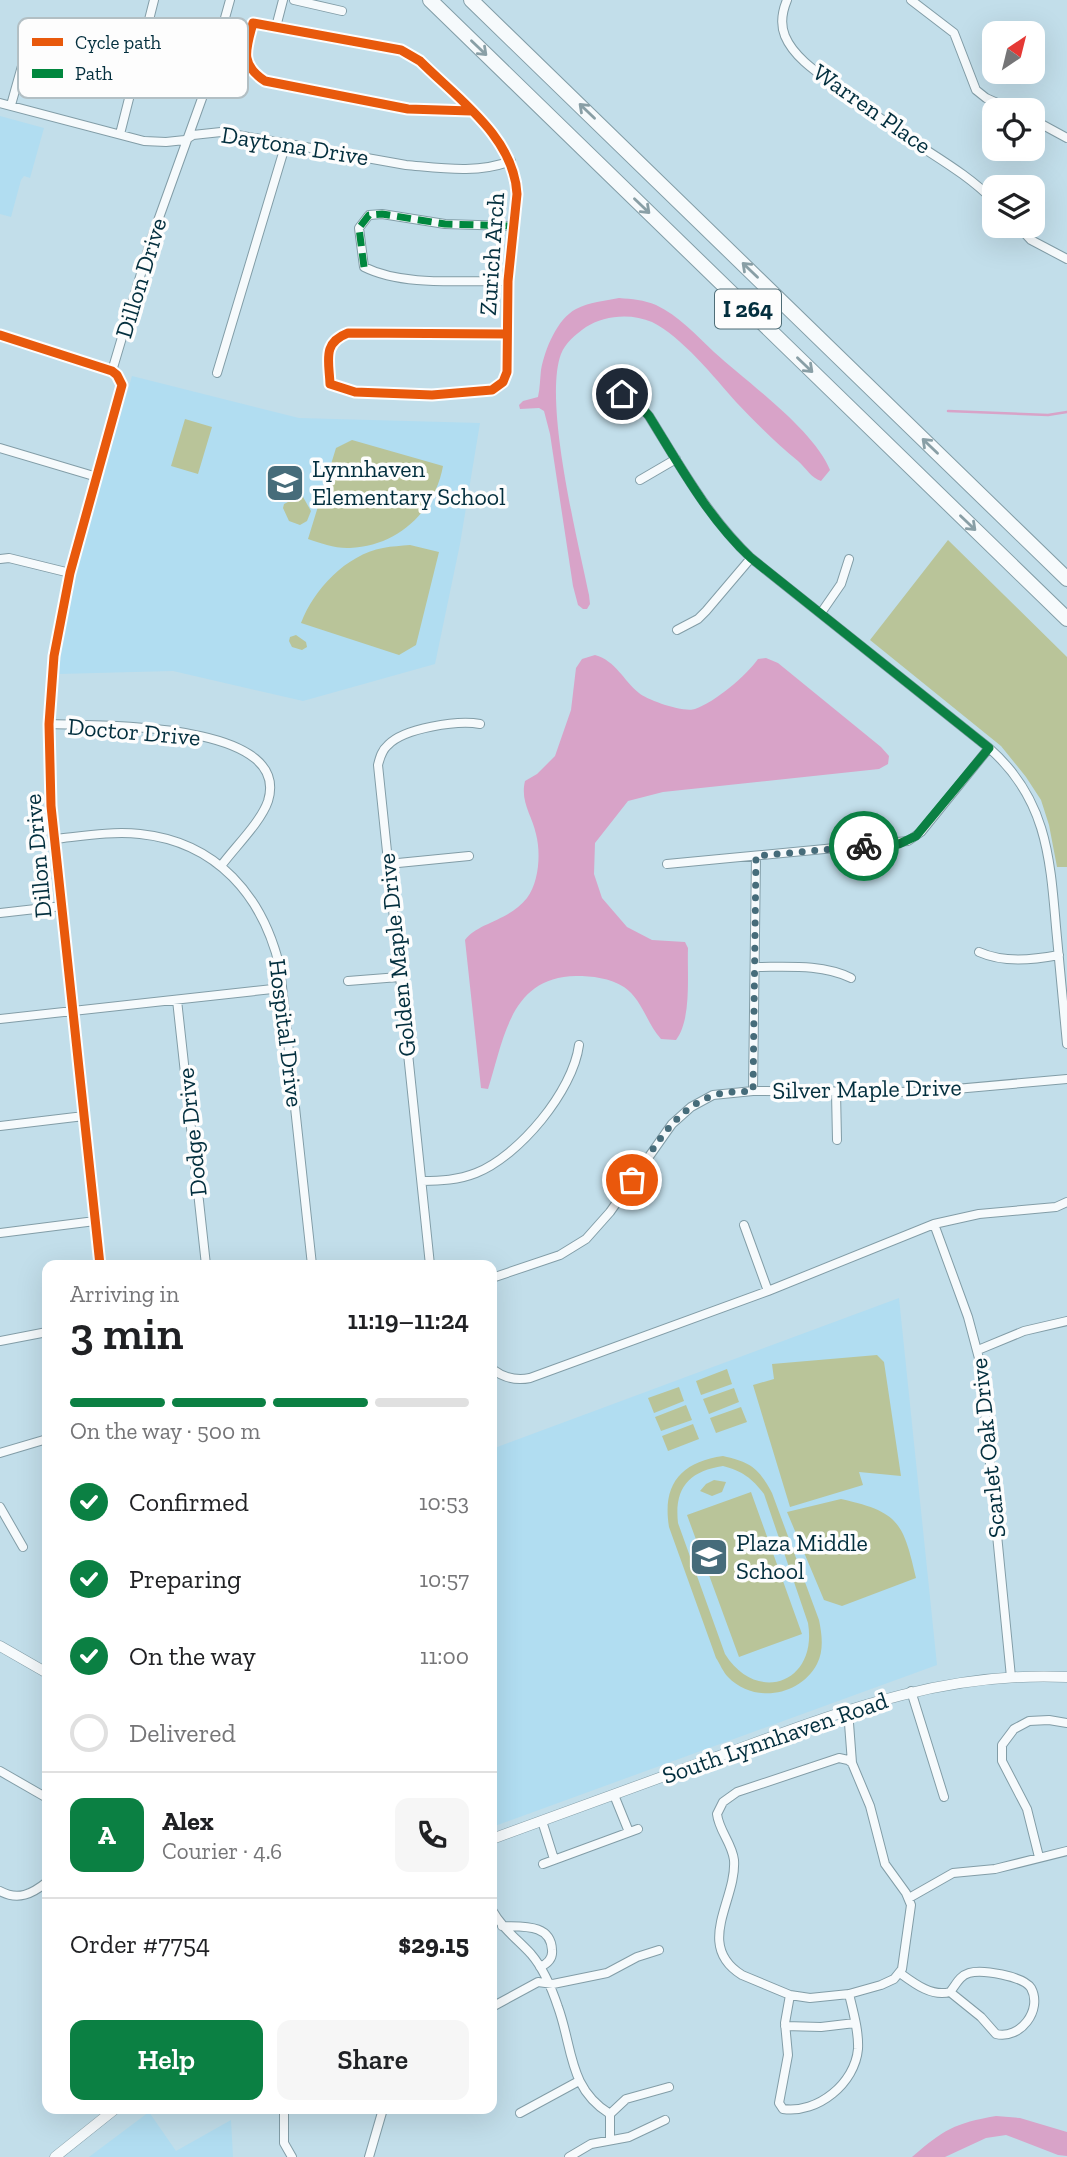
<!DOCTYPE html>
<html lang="en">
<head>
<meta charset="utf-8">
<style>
	:root { --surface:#fff; --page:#f6f6f6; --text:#202124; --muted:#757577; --line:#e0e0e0; --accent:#0b8043 }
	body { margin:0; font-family:"Zilla Slab",serif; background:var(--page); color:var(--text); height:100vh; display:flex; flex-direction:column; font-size:26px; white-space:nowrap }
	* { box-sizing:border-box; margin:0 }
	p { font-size:23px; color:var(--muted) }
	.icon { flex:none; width:38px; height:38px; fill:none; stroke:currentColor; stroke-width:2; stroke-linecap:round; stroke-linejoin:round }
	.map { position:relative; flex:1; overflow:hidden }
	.sheet { position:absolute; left:42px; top:1260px; width:455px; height:854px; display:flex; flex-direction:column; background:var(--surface); border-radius:14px; box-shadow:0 7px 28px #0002 }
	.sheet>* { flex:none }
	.needle { width:46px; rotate:35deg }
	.fabs { position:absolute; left:982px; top:21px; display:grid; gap:14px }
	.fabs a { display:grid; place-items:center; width:63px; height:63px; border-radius:14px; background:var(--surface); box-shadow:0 7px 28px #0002; font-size:35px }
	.pin { position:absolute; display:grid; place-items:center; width:60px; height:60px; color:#fff; margin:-30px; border:4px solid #fff; border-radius:50%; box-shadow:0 2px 7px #0007 }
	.courier { position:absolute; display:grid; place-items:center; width:70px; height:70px; margin:-35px; border:5px solid #0b8043; border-radius:50%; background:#fff; color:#222; box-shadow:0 2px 9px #0007 }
	.overview em { font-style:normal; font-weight:600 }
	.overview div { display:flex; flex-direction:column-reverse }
	.overview { display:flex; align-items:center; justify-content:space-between; height:119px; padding:0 28px }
	h1 { font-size:46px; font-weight:600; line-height:52px }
	.bar { display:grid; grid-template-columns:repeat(4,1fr); gap:10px 7px; align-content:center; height:84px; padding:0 28px }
	.bar i { height:9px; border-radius:5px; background:var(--line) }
	.bar .on { background:var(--accent) }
	.bar p { grid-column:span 4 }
	.line { display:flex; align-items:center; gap:18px; padding:0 28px; border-top:2px solid var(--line) }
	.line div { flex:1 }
	.round { display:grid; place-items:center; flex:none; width:74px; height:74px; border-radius:14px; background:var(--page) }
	ol { padding:0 28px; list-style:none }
	li { display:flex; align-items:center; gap:21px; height:77px }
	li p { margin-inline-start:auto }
	li .icon { padding:7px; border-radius:50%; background:var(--accent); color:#fff; stroke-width:4 }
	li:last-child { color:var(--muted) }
	li i { width:38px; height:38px; border:4px solid var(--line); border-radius:50% }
	.primary-button { display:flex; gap:14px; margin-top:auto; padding:14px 28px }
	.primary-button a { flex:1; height:80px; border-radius:14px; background:var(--accent); color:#fff; font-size:28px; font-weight:600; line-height:80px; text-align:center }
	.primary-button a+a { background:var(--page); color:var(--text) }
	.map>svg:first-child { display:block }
	.built { fill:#b1ddf1 }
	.green { fill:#b9c499; fill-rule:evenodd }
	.water { fill:#d8a3c8 }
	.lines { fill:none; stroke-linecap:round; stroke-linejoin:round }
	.stream { stroke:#d8a3c8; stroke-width:2.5 }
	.minor-casing { stroke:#829da7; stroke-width:10 }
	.tertiary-casing { stroke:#829da7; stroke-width:11 }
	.motorway-casing { stroke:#829da7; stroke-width:16 }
	.minor { stroke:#f6fafc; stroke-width:8 }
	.tertiary { stroke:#f6fafc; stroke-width:10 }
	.motorway { stroke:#f6fafc; stroke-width:14 }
	.quiet { stroke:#00873e; stroke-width:7; stroke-dasharray:14 7; stroke-linecap:butt }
	.cycleway-casing { stroke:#fdfdfd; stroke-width:13 }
	.cycleway { stroke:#e8590c; stroke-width:9 }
	.oneway { stroke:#899fa6 }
	.done { stroke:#466c7a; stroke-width:7; stroke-dasharray:0 12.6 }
	.route { stroke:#0b8043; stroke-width:9 }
	.labels { text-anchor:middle; stroke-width:7; stroke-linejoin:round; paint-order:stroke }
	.shield { fill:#fdfdfd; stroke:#4e6d77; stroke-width:2 }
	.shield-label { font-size:23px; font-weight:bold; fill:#032f3e }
	.street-label { font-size:24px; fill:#032f3e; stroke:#fdfdfd }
	.poi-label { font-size:24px; fill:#032f3e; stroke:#fdfdfd; text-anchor:start }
	.key { fill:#fdfdfd; stroke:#b2bfc4; stroke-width:2 }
	.key-label { font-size:19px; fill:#032f3e }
</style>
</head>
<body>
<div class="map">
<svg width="1067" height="2157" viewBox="0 0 1067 2157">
	<rect width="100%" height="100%" fill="#c2deea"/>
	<!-- built -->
	<path class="built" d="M 0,116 L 44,128 L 30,178 L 24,176 L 21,180 L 11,217 L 0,214 Z
		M 132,376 L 299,418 L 480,423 L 460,544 L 435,664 L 303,701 L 173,671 L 58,674 L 72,583 Z
		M 899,1298 L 937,1665 L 492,1827 L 492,1449 Z
		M 149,2112 L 176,2151 L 231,2120 L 233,2157 L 89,2157 Z"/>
	<!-- green -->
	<path class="green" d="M 185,419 L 212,427 L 198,474 L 171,466 Z
		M 352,440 L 443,466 C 435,511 398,546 350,548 C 337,549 320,543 308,539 L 336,448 Z
		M 296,494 L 303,497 L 311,511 L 307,521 L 300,525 L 289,521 L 283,508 L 284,504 L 290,501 L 291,496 Z
		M 948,540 L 1067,657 L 1067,867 L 1057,867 L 1049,825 L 1041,800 L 1026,777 L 1001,746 L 870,640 Z
		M 410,545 L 439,552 L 416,645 L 399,655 L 301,623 C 314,589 346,555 383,548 C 392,546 401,546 410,545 Z
		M 296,635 L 306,642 L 307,647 L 302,650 L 292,647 L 289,641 L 290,637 Z
		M 877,1355 L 884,1362 L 901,1476 L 859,1472 L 863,1485 L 790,1507 L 753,1385 L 774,1379 L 772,1364 Z
		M 727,1369 L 732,1384 L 701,1395 L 696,1381 Z
		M 679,1387 L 684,1401 L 654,1413 L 648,1398 Z
		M 734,1388 L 739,1402 L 709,1414 L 703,1399 Z
		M 686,1405 L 692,1420 L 661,1431 L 655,1417 Z
		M 741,1407 L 747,1422 L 716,1433 L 710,1418 Z
		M 693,1424 L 699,1439 L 668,1451 L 662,1436 Z
		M 723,1456 C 750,1462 759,1468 772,1493 L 819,1620 C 822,1635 824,1650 817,1664 C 800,1696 754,1704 728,1677 C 723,1672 720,1664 716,1658 L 669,1527 C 662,1484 681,1462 723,1456 ZM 723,1466 C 742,1471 752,1478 764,1494 L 808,1623 C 818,1683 757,1705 725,1654 L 678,1523 C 674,1488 689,1471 723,1466 Z
		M 714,1480 L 726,1482 L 722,1492 L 712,1496 L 700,1491 L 706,1484 Z
		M 751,1492 L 802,1634 L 739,1657 L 687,1515 Z
		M 841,1499 C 899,1512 903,1522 916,1578 L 842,1606 L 824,1600 L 787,1512 Z"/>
	<!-- water -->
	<path class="water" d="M 619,298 C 632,299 644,300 656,305 C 679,316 696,335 714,352 C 747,382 814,430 830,470 L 821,481 C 811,478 806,468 798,461 C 776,443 756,423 736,402 C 715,378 681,336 652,322 C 632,313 604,315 586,327 C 576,334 565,343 561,354 C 543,402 578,541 589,595 L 590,604 L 587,609 L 583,609 L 578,605 L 573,586 L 550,434 L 544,411 L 539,408 L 520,409 L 519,405 L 523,401 L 538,397 C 540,388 540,379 541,370 C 545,349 557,319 576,309 C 589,302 605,301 619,298 Z
		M 595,655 C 616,661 623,680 639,693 C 647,700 684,713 695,709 C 715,702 746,676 758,659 L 766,658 L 778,663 L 881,747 L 889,756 L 888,764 L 879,769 L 663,792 L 628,801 L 595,843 L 594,874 L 602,898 L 627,927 L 652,940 L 685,942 L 688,948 C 687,974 692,1019 676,1040 L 661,1039 C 647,1024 642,999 624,987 C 610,978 592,976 576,976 C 510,977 504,1039 488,1089 L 481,1088 L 465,940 C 477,923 509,921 527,898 C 539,882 541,853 536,834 C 532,815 520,802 525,781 L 537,774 L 555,756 L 571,710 L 576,668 L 582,659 Z
		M 996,2116 L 1020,2118 L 1067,2132 L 1067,2156 L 1058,2155 L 1006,2135 L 986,2138 L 945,2157 L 912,2157 C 943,2130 955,2123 996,2116 Z"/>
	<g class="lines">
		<!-- stream -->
		<path class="stream" d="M 948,411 L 1048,415 L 1067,412"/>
		<!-- minor casing -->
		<g class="minor-casing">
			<path id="minor" d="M 294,0 L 342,11
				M 787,0 C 782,12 780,24 785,36 C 795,60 823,76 843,91 C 864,106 886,123 908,138 C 939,159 967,174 994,201
				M 911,0 L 954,33 L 976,90 L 986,98 L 1013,110
				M 276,27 L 283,0
				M 0,103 L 144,141 L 166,142 L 185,140 L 193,135 L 221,132 L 406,165 C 441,168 477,174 511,161
				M 11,105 L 31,34
				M 471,111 L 408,109 L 265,81 C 239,64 246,49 253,23 L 401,50 L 420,61 C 458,99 514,137 517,194 L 508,281 L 507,372 L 503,382 L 492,390 L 432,395 L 355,392 L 330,384 C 329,360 322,343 348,333 L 507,334
				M 1032,119 L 1067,138
				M 120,134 L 154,0
				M 1018,226 L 1031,240 L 1067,259
				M 508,281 C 463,280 404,287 364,267 L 359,228 L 369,215 L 382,214 L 445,224 L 514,226
				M 0,335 L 112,371 L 117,375 L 122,385 L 70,573 L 54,656 L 49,724 L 51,806 L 100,1265
				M 112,371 L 151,240 L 205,90 L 230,0
				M 217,373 L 286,143
				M 622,394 L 640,406 L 649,416 C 680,466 708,517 751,558 L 989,748 C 1046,798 1050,856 1056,927 C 1060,966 1063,1005 1067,1044
				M 0,448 L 97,477
				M 640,480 L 676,459
				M 0,559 L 9,558 L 70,573
				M 821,613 L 841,584 L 849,559
				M 677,630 L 698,619 L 706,611 L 751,558
				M 49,724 C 93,726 293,720 268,801 C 261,822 234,848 221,866
				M 55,839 C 83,836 112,831 140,834 C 217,842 263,896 280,968 L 312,1265
				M 388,864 L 469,856
				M 667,864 L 908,841 L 921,832 L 989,748
				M 0,913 L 62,906
				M 979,952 C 1004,963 1032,960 1059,955
				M 756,967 C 788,967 822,964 851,978
				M 348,981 L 399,977
				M 177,1000 L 206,1265
				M 0,1019 L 282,988
				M 753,1091 L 756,856
				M 836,1092 L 837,1140
				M 0,1126 L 84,1116
				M 422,1181 C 441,1181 458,1180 476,1173 C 519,1156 573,1091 579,1045
				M 934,1224 L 968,1317 L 980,1362 L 1011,1677
				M 744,1225 L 768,1291
				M 0,1233 L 95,1221
				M 430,1265 L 378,765 C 380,757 382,750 388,745 C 404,728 458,720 480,724
				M 492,1278 L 560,1255 L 586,1239 L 610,1212 L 672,1124 L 691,1107 L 713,1095 L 753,1091 L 922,1092 L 1067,1079
				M 0,1341 L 47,1332
				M 978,1350 L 1024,1331 L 1067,1321
				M 492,1369 C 504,1378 516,1381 530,1378 L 768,1291 L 934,1224 L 979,1214 L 1056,1207 L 1067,1202
				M 0,1453 L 47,1439
				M 0,1507 L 23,1547
				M 911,1691 L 944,1797
				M 848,1710 L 852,1763 L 870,1806 L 885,1864 L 906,1893 L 911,1905 L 902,1969 L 894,1979 L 881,1985 L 849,1994 L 810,1998 L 790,1995 L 742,1975 C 694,1945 737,1900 734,1860 C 732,1843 719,1831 717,1814 L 723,1802 L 737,1792 L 839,1758 L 848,1760 L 852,1763
				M 0,1771 L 47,1798
				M 614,1795 L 629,1832
				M 542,1821 L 554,1859
				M 1039,1857 L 1027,1809 L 1002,1761 L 1002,1745 L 1014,1729 L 1029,1721 L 1049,1720 L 1067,1723
				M 543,1864 L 638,1829
				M 0,1891 C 18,1901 32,1894 47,1882
				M 909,1898 L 953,1873 L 995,1869 L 1067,1851
				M 492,1910 C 502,1928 517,1939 531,1954 C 543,1968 552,1989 558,2007 C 573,2048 568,2088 610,2114 L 610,2140
				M 502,1926 C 521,1927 551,1923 552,1950 C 553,1959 547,1964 540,1967
				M 900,1973 C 915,1984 932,1997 950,1992 L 981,2017 L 996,2034 C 1020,2040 1043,2010 1031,1988 C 1023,1976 982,1969 969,1973 C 959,1976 956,1985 950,1992
				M 790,1995 L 785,2023 L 788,2055 L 779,2103 L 783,2109 C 818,2114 855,2083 858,2049 C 859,2031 853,2011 849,1994
				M 492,2007 L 538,1982 L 553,1984 L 607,1973 L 637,1957 L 659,1950
				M 785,2026 L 821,2027 L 855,2023
				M 284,2109 L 284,2143 L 292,2157
				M 520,2113 L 579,2081
				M 610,2114 L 626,2099 L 669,2087
				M 369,2157 L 383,2109
				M 569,2157 L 591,2144 L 629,2137 L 665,2120"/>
		</g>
		<!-- tertiary casing -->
		<g class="tertiary-casing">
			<path id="tertiary" d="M 0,1646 L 47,1673
				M 492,1839 C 568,1811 645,1783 722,1755 C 837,1713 941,1671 1067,1677
				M 55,2157 L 115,2109"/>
		</g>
		<!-- motorway casing -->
		<g class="motorway-casing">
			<path id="motorway" d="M 430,0 L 1067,619
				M 471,0 L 1067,579"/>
		</g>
		<!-- minor -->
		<use href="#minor" class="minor"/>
		<!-- tertiary -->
		<use href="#tertiary" class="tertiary"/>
		<!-- motorway -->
		<use href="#motorway" class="motorway"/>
		<!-- quiet -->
		<path class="quiet" d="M 364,267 L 359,228 L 369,215 L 382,214 L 445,224 L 514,226"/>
		<!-- cycleway casing -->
		<g class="cycleway-casing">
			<path id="cycleway" d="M 471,111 L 408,109 L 265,81 C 239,64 246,49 253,23 L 401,50 L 420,61 C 458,99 514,137 517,194 L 508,281 L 507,372 L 503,382 L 492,390 L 432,395 L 355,392 L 330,384 C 329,360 322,343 348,333 L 507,334
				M 0,335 L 112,371 L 117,375 L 122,385 L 70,573 L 54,656 L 49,724 L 51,806 L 100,1265"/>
		</g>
		<!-- cycleway -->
		<use href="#cycleway" class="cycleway"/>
	</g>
	<!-- one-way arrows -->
	<defs><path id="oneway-shaft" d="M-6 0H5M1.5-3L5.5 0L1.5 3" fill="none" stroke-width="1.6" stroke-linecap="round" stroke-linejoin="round" transform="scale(1.75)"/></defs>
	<g class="oneway">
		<use href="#oneway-shaft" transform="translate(479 48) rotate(44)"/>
		<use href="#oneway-shaft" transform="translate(587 111) rotate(-136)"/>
		<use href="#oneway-shaft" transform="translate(642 206) rotate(44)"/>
		<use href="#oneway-shaft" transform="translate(750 270) rotate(-136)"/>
		<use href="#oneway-shaft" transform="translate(805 365) rotate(44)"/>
		<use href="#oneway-shaft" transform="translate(930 446) rotate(-136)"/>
		<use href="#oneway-shaft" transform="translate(968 523) rotate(44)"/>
	</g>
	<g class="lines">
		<!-- done -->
		<path class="done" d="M 632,1180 C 654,1149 675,1107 715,1095 C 727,1091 740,1092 753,1091 L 756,856 L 864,846"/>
		<!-- route -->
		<path class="route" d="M 622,394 L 640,406 L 649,416 C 680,466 708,518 751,558 L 989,748 L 916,836 L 899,844 L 864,846"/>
	</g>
	<!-- icons -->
	<defs>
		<g id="school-square" transform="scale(2.0125)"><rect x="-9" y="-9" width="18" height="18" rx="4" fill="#466c7a" stroke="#fdfdfd"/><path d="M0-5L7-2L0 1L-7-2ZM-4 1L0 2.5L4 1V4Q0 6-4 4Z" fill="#fff"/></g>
	</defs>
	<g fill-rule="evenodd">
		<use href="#school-square" x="285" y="483"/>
		<use href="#school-square" x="709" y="1557"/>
	</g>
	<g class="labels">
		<!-- shield labels -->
		<rect class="shield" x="715" y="289.5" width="66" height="39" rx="5"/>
		<g class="shield-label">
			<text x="748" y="317">I 264</text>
		</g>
		<!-- street labels -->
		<g class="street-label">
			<text transform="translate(872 109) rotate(35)" y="8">Warren Place</text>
			<text transform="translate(295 146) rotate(9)" y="8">Daytona Drive</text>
			<text transform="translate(492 254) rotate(-86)" y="8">Zurich Arch</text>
			<text transform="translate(141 278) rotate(-73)" y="8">Dillon Drive</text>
			<text transform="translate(134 732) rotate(5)" y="8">Doctor Drive</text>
			<text transform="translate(38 856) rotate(-95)" y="8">Dillon Drive</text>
			<text transform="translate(397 955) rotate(-96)" y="8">Golden Maple Drive</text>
			<text transform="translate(286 1033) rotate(83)" y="8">Hospital Drive</text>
			<text transform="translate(867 1089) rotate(-1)" y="8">Silver Maple Drive</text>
			<text transform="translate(192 1132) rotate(-96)" y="8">Dodge Drive</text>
			<text transform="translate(988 1448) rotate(-96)" y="8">Scarlet Oak Drive</text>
			<text transform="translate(775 1738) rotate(-19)" y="8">South Lynnhaven Road</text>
		</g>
		<!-- poi labels -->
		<g class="poi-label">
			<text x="312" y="477">Lynnhaven<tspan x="312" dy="28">Elementary School</tspan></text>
			<text x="736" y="1551">Plaza Middle<tspan x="736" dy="28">School</tspan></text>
		</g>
	</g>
	<!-- legend -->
	<rect x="18" y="18" width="230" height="80" rx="10" class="key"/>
	<rect x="32" y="38" width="31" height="8" fill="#e8590c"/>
	<rect x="32" y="69" width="31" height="9" fill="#00873e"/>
	<g class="key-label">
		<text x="75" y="49">Cycle path</text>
		<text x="75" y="80">Path</text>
	</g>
</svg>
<div class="fabs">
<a><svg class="needle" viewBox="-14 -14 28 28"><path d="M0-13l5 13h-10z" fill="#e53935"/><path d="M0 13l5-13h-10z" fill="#757577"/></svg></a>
<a><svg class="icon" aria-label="locate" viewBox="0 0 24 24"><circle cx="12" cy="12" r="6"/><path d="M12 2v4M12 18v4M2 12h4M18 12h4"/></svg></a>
<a><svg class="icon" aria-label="layers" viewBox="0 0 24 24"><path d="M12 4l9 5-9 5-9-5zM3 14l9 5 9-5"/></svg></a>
</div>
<div class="pin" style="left:632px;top:1180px;background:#ea580c"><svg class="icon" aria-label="bag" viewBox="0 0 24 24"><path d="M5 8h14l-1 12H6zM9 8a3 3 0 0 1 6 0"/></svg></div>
<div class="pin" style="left:622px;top:394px;background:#1f2937"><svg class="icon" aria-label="home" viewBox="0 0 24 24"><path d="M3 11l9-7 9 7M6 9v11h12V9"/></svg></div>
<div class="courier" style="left:864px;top:846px"><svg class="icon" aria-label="bike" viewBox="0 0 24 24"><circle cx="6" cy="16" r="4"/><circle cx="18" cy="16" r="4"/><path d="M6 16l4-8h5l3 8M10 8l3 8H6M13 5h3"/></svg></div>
<section class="sheet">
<div class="overview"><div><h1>3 min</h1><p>Arriving in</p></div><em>11:19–11:24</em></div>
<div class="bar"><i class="on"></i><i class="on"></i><i class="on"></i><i></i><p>On the way · 500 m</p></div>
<ol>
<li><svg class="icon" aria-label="check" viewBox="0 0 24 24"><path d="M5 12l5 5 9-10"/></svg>Confirmed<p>10:53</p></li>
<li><svg class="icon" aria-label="check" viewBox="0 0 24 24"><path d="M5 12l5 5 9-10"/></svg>Preparing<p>10:57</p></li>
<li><svg class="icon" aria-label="check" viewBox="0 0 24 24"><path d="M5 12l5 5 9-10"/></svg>On the way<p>11:00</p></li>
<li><i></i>Delivered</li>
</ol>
<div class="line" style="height:126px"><b class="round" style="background:var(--accent);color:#fff">A</b><div><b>Alex</b><p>Courier · 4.6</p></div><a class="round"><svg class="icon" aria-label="phone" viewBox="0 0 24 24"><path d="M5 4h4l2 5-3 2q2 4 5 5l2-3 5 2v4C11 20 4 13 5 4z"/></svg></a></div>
<div class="line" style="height:91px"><div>Order #7754</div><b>$29.15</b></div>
<div class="primary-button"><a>Help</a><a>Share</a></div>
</section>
</div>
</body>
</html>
